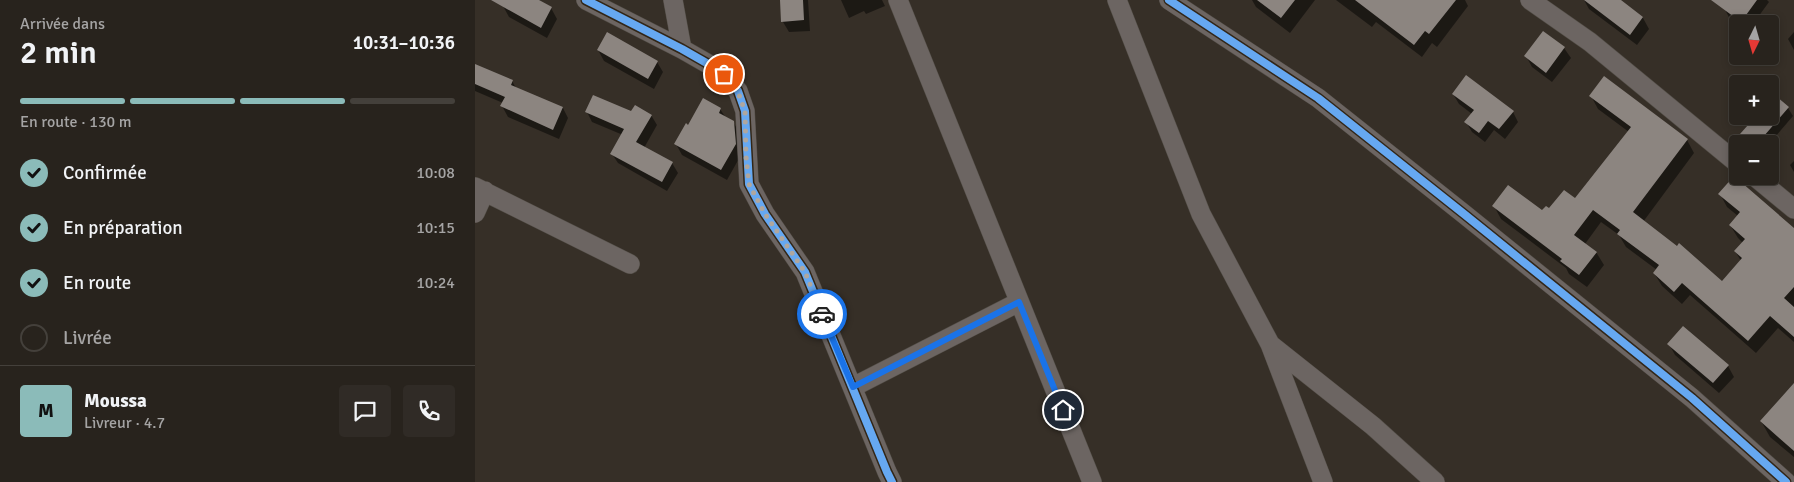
<!DOCTYPE html>
<html lang="fr">
<head>
<meta charset="utf-8">
<style>
	:root { --surface:#28231d; --page:#302b26; --text:#f1f3f6; --muted:#a5a4a4; --line:#44403b; --accent:#8bbbb9 }
	body { margin:0; font-family:Signika,sans-serif; background:var(--page); color:var(--text); height:100vh; display:flex; flex-direction:column; font-size:19px; white-space:nowrap }
	* { box-sizing:border-box; margin:0 }
	p { font-size:16px; color:var(--muted) }
	.icon { flex:none; width:28px; height:28px; fill:none; stroke:currentColor; stroke-width:2; stroke-linecap:round; stroke-linejoin:round }
	.map { position:relative; flex:1; overflow:hidden }
	.side { display:flex; flex-direction:column; background:var(--surface); width:475px }
	.side>* { flex:none }
	.needle { width:32px; rotate:185deg }
	.fabs { position:absolute; left:1254px; top:15px; display:grid; gap:10px }
	.fabs a { display:grid; place-items:center; width:50px; height:50px; border-radius:5px; background:var(--surface); box-shadow:0 2px 8px #0003,0 0 0 1px var(--line); font-size:25px }
	.pin { position:absolute; display:grid; place-items:center; width:42px; height:42px; color:#fff; margin:-21px; border:2px solid #fff; border-radius:50%; box-shadow:0 1px 5px #0007 }
	.courier { position:absolute; display:grid; place-items:center; width:50px; height:50px; margin:-25px; border:4px solid #1a73e8; border-radius:50%; background:#fff; color:#222; box-shadow:0 1px 6px #0007 }
	.head em { font-style:normal; font-weight:600 }
	.head div { display:flex; flex-direction:column-reverse }
	.head { display:flex; align-items:center; justify-content:space-between; height:85px; padding:0 20px }
	h1 { font-size:32px; font-weight:600; line-height:38px }
	.bar { display:grid; grid-template-columns:repeat(4,1fr); gap:8px 5px; align-content:center; height:60px; padding:0 20px }
	.bar i { height:6px; border-radius:4px; background:var(--line) }
	.bar .current { background:var(--accent) }
	.bar p { grid-column:span 4 }
	.line { display:flex; align-items:center; gap:12px; padding:0 20px; border-top:1px solid var(--line) }
	.line div { flex:1 }
	.round { display:grid; place-items:center; flex:none; width:52px; height:52px; border-radius:5px; background:var(--page) }
	ol { padding:0 20px; list-style:none }
	li { display:flex; align-items:center; gap:15px; height:55px }
	li p { margin-inline-start:auto }
	li .icon { padding:5px; border-radius:50%; background:var(--accent); color:#111; stroke-width:4 }
	li:last-child { color:var(--muted) }
	li i { width:28px; height:28px; border:2px solid var(--line); border-radius:50% }
	main { display:flex; flex:1; min-height:0 }
	.map>svg:first-child { display:block }
	.shadow { fill:#0007 }
	.building { fill:#8c8580 }
	.lines { fill:none; stroke-linecap:round; stroke-linejoin:round }
	.minor-casing { stroke:#524d46; stroke-width:20 }
	.minor { stroke:#6c6562; stroke-width:19 }
	.cycleway-casing { stroke:#322617; stroke-width:11 }
	.cycleway { stroke:#66a8f1; stroke-width:8 }
	.done { stroke:#afa79f; stroke-width:5; stroke-dasharray:0 9 }
	.route { stroke:#1a73e8; stroke-width:6 }
</style>
</head>
<body>
<main>
<section class="side">
<div class="head"><div><h1>2 min</h1><p>Arrivée dans</p></div><em>10:31–10:36</em></div>
<div class="bar"><i class="current"></i><i class="current"></i><i class="current"></i><i></i><p>En route · 130 m</p></div>
<ol>
<li><svg class="icon" aria-label="check" viewBox="0 0 24 24"><path d="M5 12l5 5 9-10"/></svg>Confirmée<p>10:08</p></li>
<li><svg class="icon" aria-label="check" viewBox="0 0 24 24"><path d="M5 12l5 5 9-10"/></svg>En préparation<p>10:15</p></li>
<li><svg class="icon" aria-label="check" viewBox="0 0 24 24"><path d="M5 12l5 5 9-10"/></svg>En route<p>10:24</p></li>
<li><i></i>Livrée</li>
</ol>
<div class="line" style="height:90px"><b class="round" style="background:var(--accent);color:#111">M</b><div><b>Moussa</b><p>Livreur · 4.7</p></div><a class="round"><svg class="icon" aria-label="chat" viewBox="0 0 24 24"><path d="M4 5h16v11H9l-5 4z"/></svg></a><a class="round"><svg class="icon" aria-label="phone" viewBox="0 0 24 24"><path d="M5 4h4l2 5-3 2q2 4 5 5l2-3 5 2v4C11 20 4 13 5 4z"/></svg></a></div>
</section>
<div class="map">
<svg width="1319" height="482" viewBox="0 0 1319 482">
	<rect width="100%" height="100%" fill="#362f27"/>
	<!-- shadow -->
	<path class="shadow" d="M 31,0 L 62,0 L 76,8 L 82,19 L 72,38 L 34,17 L 28,6 Z
		M 306,0 L 333,0 L 335,31 L 314,32 L 308,22 Z
		M 366,0 L 407,0 L 410,6 L 391,14 L 389,11 L 374,18 Z
		M 777,0 L 840,0 L 815,33 L 781,7 Z
		M 861,0 L 990,0 L 993,6 L 962,47 L 957,43 L 947,57 L 901,22 L 897,27 Z
		M 1109,0 L 1143,0 L 1168,18 L 1174,29 L 1162,45 L 1114,9 Z
		M 1255,0 L 1292,0 L 1294,2 L 1278,24 L 1262,25 L 1255,19 L 1249,8 Z
		M 1319,32 L 1319,50 L 1313,39 Z
		M 1069,33 L 1089,48 L 1096,58 L 1077,82 L 1057,67 L 1051,56 Z
		M 123,50 L 182,62 L 188,72 L 179,89 L 129,61 Z
		M 0,65 L 37,81 L 41,88 L 88,108 L 93,118 L 84,139 L 33,117 L 27,106 L 28,103 L 0,91 Z
		M 978,94 L 1038,112 L 1043,122 L 1030,139 L 1019,130 L 1010,142 L 997,132 L 991,122 L 997,114 L 984,104 Z
		M 1116,96 L 1212,140 L 1219,153 L 1168,222 L 1247,282 L 1266,261 L 1260,251 L 1268,243 L 1263,238 L 1255,225 L 1263,216 L 1252,207 L 1245,194 L 1319,230 L 1319,342 L 1303,328 L 1281,353 L 1215,295 L 1207,304 L 1187,286 L 1179,273 L 1182,270 L 1151,247 L 1144,235 L 1126,222 L 1110,244 L 1121,252 L 1129,265 L 1112,287 L 1094,274 L 1091,268 L 1026,219 L 1019,206 L 1068,212 L 1100,200 L 1154,132 L 1123,109 Z
		M 1295,102 L 1313,108 L 1318,116 L 1294,144 L 1273,144 L 1267,134 L 1295,116 Z
		M 245,109 L 251,118 L 258,122 L 265,133 L 266,155 L 252,180 L 207,155 L 201,144 L 214,126 Z
		M 112,112 L 157,113 L 176,115 L 182,125 L 169,148 L 197,163 L 203,173 L 192,191 L 143,163 L 137,154 L 148,135 L 117,122 Z
		M 1319,161 L 1319,172 L 1315,165 Z
		M 1194,344 L 1253,366 L 1259,377 L 1244,393 L 1200,355 Z
		M 1319,400 L 1319,457 L 1295,437 L 1286,421 Z"/>
	<!-- building -->
	<path class="building" d="M 16,0 L 64,0 L 77,7 L 66,28 Z
		M 305,0 L 328,0 L 329,20 L 306,22 Z
		M 782,0 L 820,0 L 806,18 Z
		M 880,0 L 981,0 L 954,34 L 950,31 L 939,45 Z
		M 1109,0 L 1146,0 L 1168,17 L 1155,35 Z
		M 1236,0 L 1282,0 L 1266,22 Z
		M 1068,31 L 1090,47 L 1071,73 L 1049,56 Z
		M 132,32 L 183,61 L 173,79 L 122,50 Z
		M 0,64 L 38,80 L 36,85 L 88,107 L 78,130 L 25,106 L 30,97 L 0,84 Z
		M 991,75 L 1039,111 L 1024,129 L 1013,121 L 1004,133 L 989,122 L 999,110 L 977,94 Z
		M 1129,76 L 1213,139 L 1158,212 L 1202,246 L 1204,243 L 1247,281 L 1267,258 L 1259,251 L 1270,239 L 1254,225 L 1265,212 L 1243,194 L 1259,176 L 1319,228 L 1319,287 L 1309,298 L 1319,307 L 1319,337 L 1295,316 L 1273,341 L 1207,283 L 1199,292 L 1178,273 L 1184,265 L 1142,234 L 1145,230 L 1118,210 L 1099,235 L 1122,252 L 1104,275 L 1085,261 L 1087,259 L 1017,206 L 1033,185 L 1067,210 L 1071,206 L 1074,208 L 1089,190 L 1100,198 L 1156,127 L 1114,96 Z
		M 1295,91 L 1314,107 L 1282,144 L 1276,144 L 1265,134 L 1281,116 L 1295,116 Z
		M 118,95 L 156,111 L 160,105 L 177,115 L 161,142 L 198,162 L 187,182 L 135,154 L 149,129 L 110,112 Z
		M 228,98 L 246,108 L 244,113 L 259,121 L 261,144 L 246,170 L 199,144 L 211,123 L 213,125 Z
		M 1208,326 L 1254,365 L 1238,383 L 1192,344 Z
		M 1319,383 L 1319,451 L 1285,421 Z"/>
	<g class="lines">
		<!-- minor casing -->
		<g class="minor-casing">
			<path id="minor" d="M 111,0 L 207,49 L 249,73 L 263,91 L 270,111 L 274,184 L 290,214 L 330,272 L 412,472 L 417,482
				M 198,0 L 207,49
				M 423,0 L 617,482
				M 642,0 L 726,214 L 795,344 L 848,482
				M 694,0 L 843,98 L 989,214 L 1217,398 L 1311,482
				M 1055,0 L 1115,42 L 1262,163
				M 1279,176 L 1319,209
				M 0,187 L 155,264
				M 0,213 L 10,191
				M 796,345 L 898,426 L 960,482
				M 378,387 L 544,302"/>
		</g>
		<!-- minor -->
		<use href="#minor" class="minor"/>
		<!-- cycleway casing -->
		<g class="cycleway-casing">
			<path id="cycleway" d="M 111,0 L 207,49 L 249,73 L 263,91 L 270,111 L 274,184 L 290,214 L 330,272 L 412,472 L 417,482
				M 694,0 L 843,98 L 989,214 L 1217,398 L 1311,482"/>
		</g>
		<!-- cycleway -->
		<use href="#cycleway" class="cycleway"/>
	</g>
	<g class="lines">
		<!-- done -->
		<path class="done" d="M 249,74 L 263,92 L 270,111 L 271,156 L 274,184 L 290,214 L 330,272 L 347,314"/>
		<!-- route -->
		<path class="route" d="M 347,314 L 378,387 L 544,302 L 588,410"/>
	</g>
</svg>
<div class="fabs">
<a><svg class="needle" viewBox="-14 -14 28 28"><path d="M0-13l5 13h-10z" fill="#e53935"/><path d="M0 13l5-13h-10z" fill="#a5a4a4"/></svg></a>
<a>+</a>
<a>−</a>
</div>
<div class="pin" style="left:249px;top:74px;background:#ea580c"><svg class="icon" aria-label="bag" viewBox="0 0 24 24"><path d="M5 8h14l-1 12H6zM9 8a3 3 0 0 1 6 0"/></svg></div>
<div class="pin" style="left:588px;top:410px;background:#1f2937"><svg class="icon" aria-label="home" viewBox="0 0 24 24"><path d="M3 11l9-7 9 7M6 9v11h12V9"/></svg></div>
<div class="courier" style="left:347px;top:314px"><svg class="icon" aria-label="car" viewBox="0 0 24 24"><path d="M5 17H2v-5l4-1 3-4h7l3 4 3 1v5h-3M9 17h6M6 11h13"/><circle cx="7" cy="17" r="2"/><circle cx="17" cy="17" r="2"/></svg></div>
</div>
</main>
</body>
</html>
